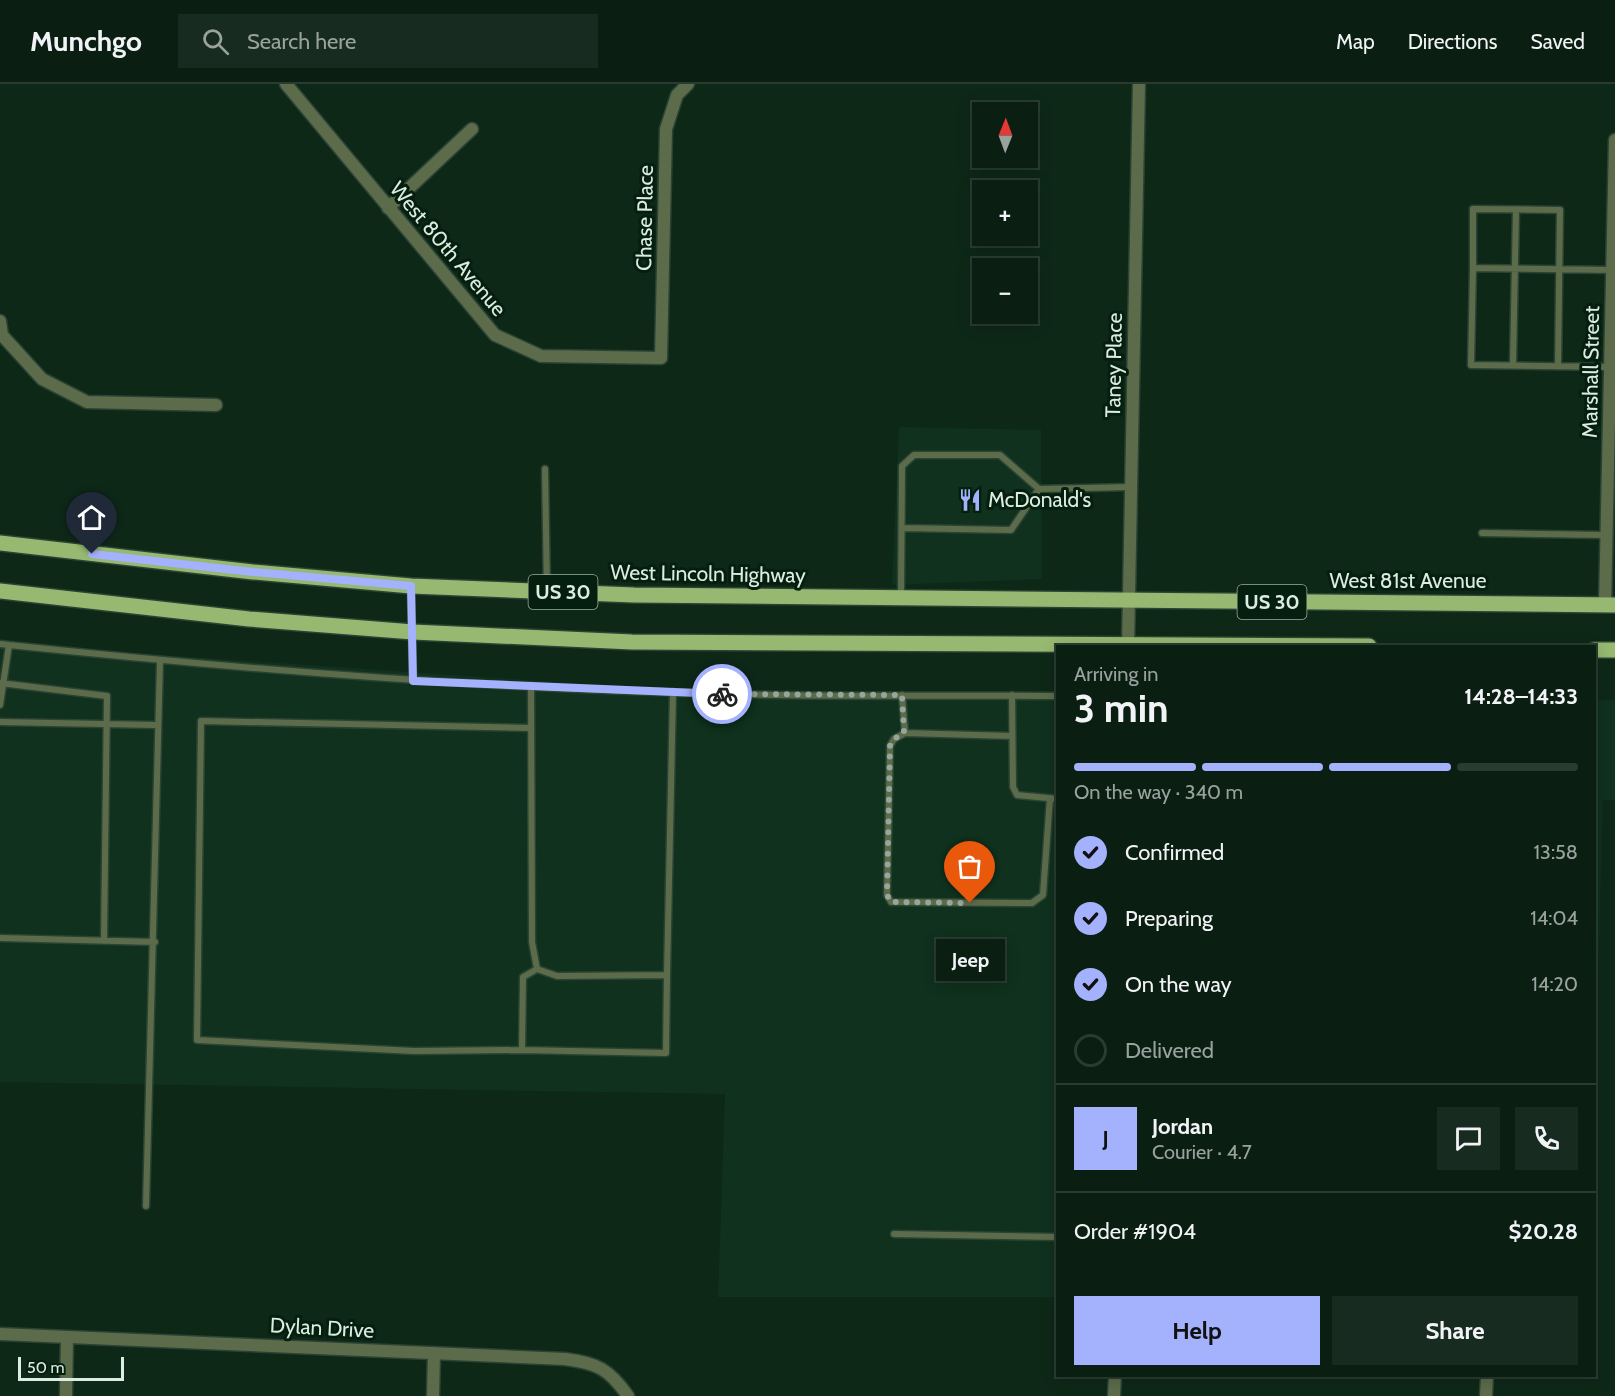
<!DOCTYPE html>
<html lang="en">
<head>
<meta charset="utf-8">
<style>
	:root { --surface:#0a1e12; --page:#182b20; --text:#f1f3f6; --muted:#99a29f; --line:#2a3c32; --accent:#a4b1fc }
	body { margin:0; font-family:Cabin,sans-serif; background:var(--page); color:var(--text); height:100vh; display:flex; flex-direction:column; font-size:22px; white-space:nowrap }
	* { box-sizing:border-box; margin:0 }
	p { font-size:20px; color:var(--muted) }
	.icon { flex:none; width:33px; height:33px; fill:none; stroke:currentColor; stroke-width:2; stroke-linecap:round; stroke-linejoin:round }
	.map { position:relative; flex:1; overflow:hidden }
	.side { position:absolute; left:1056px; top:561px; width:540px; height:732px; display:flex; flex-direction:column; background:var(--surface); border-radius:0px; box-shadow:0 3px 15px #0003,0 0 0 2px var(--line) }
	.side>* { flex:none }
	.needle { width:39px; rotate:1deg }
	.tools { position:absolute; left:972px; top:18px; display:grid; gap:12px }
	.tools a { display:grid; place-items:center; width:66px; height:66px; border-radius:0px; background:var(--surface); box-shadow:0 3px 15px #0003,0 0 0 2px var(--line); font-size:30px }
	.scale { position:absolute; left:18px; bottom:15px; width:106px; box-sizing:border-box; padding-left:6px; border:3px solid #dcece0; border-top:0; font-size:16px; line-height:21px; white-space:nowrap; color:#dcece0; -webkit-text-stroke:4px #051f0f; paint-order:stroke }
	.pin { position:absolute; display:grid; place-items:center; width:51px; height:51px; color:#fff; margin:-62px -26px; border-radius:50% 50% 50% 0; rotate:-45deg; box-shadow:0 0 6px #0007 }
	.pin .icon { rotate:45deg }
	.courier { position:absolute; display:grid; place-items:center; width:60px; height:60px; margin:-30px; border:4px solid #a4b1fc; border-radius:50%; background:#fff; color:#222; box-shadow:0 2px 8px #0007 }
	.bubble { position:absolute; height:42px; border-radius:0px; background:var(--surface); box-shadow:0 3px 15px #0003,0 0 0 2px var(--line); font-size:20px; font-weight:700; line-height:42px; text-align:center }
	.summary em { font-style:normal; font-weight:700 }
	.summary div { display:flex; flex-direction:column-reverse }
	.summary { display:flex; align-items:center; justify-content:space-between; height:102px; padding:0 18px }
	h1 { font-size:39px; font-weight:700; line-height:45px }
	.bar { display:grid; grid-template-columns:repeat(4,1fr); gap:9px 6px; align-content:center; height:72px; padding:0 18px }
	.bar i { height:8px; border-radius:4px; background:var(--line) }
	.bar .on { background:var(--accent) }
	.bar p { grid-column:span 4 }
	.line { display:flex; align-items:center; gap:15px; padding:0 18px; border-top:2px solid var(--line) }
	.line div { flex:1 }
	.round { display:grid; place-items:center; flex:none; width:63px; height:63px; border-radius:0px; background:var(--page) }
	ol { padding:0 18px; list-style:none }
	li { display:flex; align-items:center; gap:18px; height:66px }
	li p { margin-inline-start:auto }
	li .icon { padding:6px; border-radius:50%; background:var(--accent); color:#111; stroke-width:4 }
	li:last-child { color:var(--muted) }
	li i { width:33px; height:33px; border:3px solid var(--line); border-radius:50% }
	.button { display:flex; gap:12px; margin-top:auto; padding:12px 18px }
	.button a { flex:1; height:69px; border-radius:0px; background:var(--accent); color:#111; font-size:24px; font-weight:700; line-height:69px; text-align:center }
	.button a+a { background:var(--page); color:var(--text) }
	header { display:flex; align-items:center; gap:36px; box-sizing:border-box; height:84px; padding:0 30px; background:var(--surface); border-bottom:2px solid var(--line) }
	header strong { font-size:28px }
	nav { display:flex; gap:33px; margin-inline-start:auto; font-size:21px }
	.search { width:420px; height:54px; background:var(--page); display:flex; align-items:center; gap:15px; box-sizing:border-box; padding:0 21px; border-radius:0px; color:var(--muted); font-size:22px }
	.map>svg:first-child { display:block }
	.built { fill:#0f311d }
	.lines { fill:none; stroke-linecap:round; stroke-linejoin:round }
	.service-casing { stroke:#2b4334; stroke-width:9 }
	.minor-casing { stroke:#2b4334; stroke-width:15 }
	.primary-casing { stroke:#2b4334; stroke-width:18 }
	.service { stroke:#5c6c4b; stroke-width:6 }
	.minor { stroke:#5c6c4b; stroke-width:12 }
	.primary { stroke:#96b870; stroke-width:15 }
	.done { stroke:#94a79a; stroke-width:6; stroke-dasharray:0 10.8 }
	.route { stroke:#a4b1fc; stroke-width:8 }
	.labels { text-anchor:middle; stroke-width:6; stroke-linejoin:round; paint-order:stroke }
	.shield { fill:#051f0f; stroke:#9caea1; stroke-width:1.5 }
	.shield-label { font-size:20px; font-weight:bold; fill:#dcece0 }
	.street-label { font-size:21px; fill:#dcece0; stroke:#051f0f }
	.poi-label { font-size:21px; fill:#dcece0; stroke:#051f0f; text-anchor:start }
</style>
</head>
<body>
<header>
<strong>Munchgo</strong>
<div class="search"><svg class="icon" aria-label="search" viewBox="0 0 24 24"><circle cx="10" cy="10" r="6"/><path d="M15 15l6 6"/></svg>Search here</div>
<nav><a>Map</a><a>Directions</a><a>Saved</a></nav>
</header>
<div class="map">
<svg width="1615" height="1312" viewBox="0 0 1615 1312">
	<rect width="100%" height="100%" fill="#0e2818"/>
	<!-- built -->
	<path class="built" d="M 899,343 L 1041,346 L 1042,495 L 892,501 Z
		M 0,560 L 731,610 L 1057,612 L 1057,1213 L 718,1213 L 725,1010 L 0,998 Z
		M 1594,616 L 1615,616 L 1615,716 L 1603,716 L 1595,1011 Z"/>
	<g class="lines">
		<!-- service casing -->
		<g class="service-casing">
			<path id="service" d="M 1473,184 L 1473,125 L 1560,126 L 1558,282
				M 1513,281 L 1516,126
				M 1610,283 L 1471,281 L 1473,184 L 1612,186
				M 545,385 L 547,507
				M 903,444 L 1011,446 L 1039,405
				M 1482,449 L 1606,451
				M 411,502 L 413,597
				M 901,513 L 902,382 L 914,371 L 1000,371 L 1039,405 L 1131,403
				M 0,560 L 9,561
				M 0,599 L 107,612 L 104,857
				M 531,602 L 532,858 L 537,885 L 557,892 L 667,891 L 673,608
				M 902,611 L 905,649 L 1012,652
				M 1012,611 L 1013,703 L 1017,711 L 1058,715
				M 0,621 L 9,561 C 249,586 489,605 730,610 C 839,613 948,611 1058,612
				M 0,638 L 156,641
				M 531,644 L 201,637 L 197,956 L 414,967 L 522,966 L 523,893 L 537,885
				M 905,649 L 894,655 L 890,662 L 887,811 L 891,818 L 1032,819 L 1043,811 L 1050,714
				M 0,854 L 155,858
				M 522,966 L 666,969 L 667,891
				M 146,1122 L 160,577
				M 894,1150 L 1058,1153"/>
		</g>
		<!-- minor casing -->
		<g class="minor-casing">
			<path id="minor" d="M 286,0 L 495,251 L 541,272 L 661,274 L 666,45 L 677,11 L 688,0
				M 388,124 L 472,45
				M 0,237 L 2,251 L 42,295 L 87,318 L 216,321
				M 1605,521 L 1615,56
				M 1128,562 L 1139,0
				M 0,1250 L 565,1275 C 597,1279 609,1285 628,1312
				M 66,1312 L 67,1253
				M 433,1312 L 434,1269
				M 1114,1312 L 1115,1292
				M 1486,1312 L 1487,1292"/>
		</g>
		<!-- primary casing -->
		<g class="primary-casing">
			<path id="primary" d="M 0,459 L 253,488 L 411,502 L 634,511 L 1615,521
				M 0,507 L 249,535 L 413,548 L 632,558 L 1369,562
				M 1594,566 L 1615,566"/>
		</g>
		<!-- service -->
		<use href="#service" class="service"/>
		<!-- minor -->
		<use href="#minor" class="minor"/>
		<!-- primary -->
		<use href="#primary" class="primary"/>
	</g>
	<g class="lines">
		<!-- done -->
		<path class="done" d="M 722,610 L 902,611 L 904,649 L 894,655 L 890,662 L 887,811 L 891,818 L 970,819"/>
		<!-- route -->
		<path class="route" d="M 92,470 L 253,488 L 411,502 L 413,597 L 722,610"/>
	</g>
	<!-- icons -->
	<defs>
		<g id="restaurant-bare" transform="scale(1.8)"><path d="M-5-6h1v4h1v-4h1v4h1v-4h1v5L-1.5 .5V6h-2V.5L-5-1ZM5-6V6H3V1.5H1.5Q1.5-4 5-6Z" fill="#a4b1fc" stroke="#051f0f" stroke-width="2.5" paint-order="stroke"/></g>
	</defs>
	<g fill-rule="evenodd">
		<use href="#restaurant-bare" x="970" y="416"/>
	</g>
	<g class="labels">
		<!-- shield labels -->
		<g class="shield">
			<rect x="528.5" y="491" width="69" height="34" rx="4.5"/>
			<rect x="1237.5" y="501" width="69" height="34" rx="4.5"/>
		</g>
		<g class="shield-label">
			<text x="563" y="515">US 30</text>
			<text x="1272" y="525">US 30</text>
		</g>
		<!-- street labels -->
		<g class="street-label">
			<text transform="translate(645 134) rotate(-89)" y="7">Chase Place</text>
			<text transform="translate(448 165) rotate(50)" y="7">West 80th Avenue</text>
			<text transform="translate(1114 281) rotate(-89)" y="7">Taney Place</text>
			<text transform="translate(1591 288) rotate(-89)" y="7">Marshall Street</text>
			<text transform="translate(708 490) rotate(1)" y="7">West Lincoln Highway</text>
			<text x="1408" y="504">West 81st Avenue</text>
			<text transform="translate(322 1244) rotate(3)" y="7">Dylan Drive</text>
		</g>
		<!-- poi labels -->
		<g class="poi-label">
			<text x="988" y="423">McDonald's</text>
		</g>
	</g>
</svg>
<div class="tools">
<a><svg class="needle" viewBox="-14 -14 28 28"><path d="M0-13l5 13h-10z" fill="#e53935"/><path d="M0 13l5-13h-10z" fill="#99a29f"/></svg></a>
<a>+</a>
<a>−</a>
</div>
<div class="scale">50 m</div>
<div class="pin" style="left:970px;top:819px;background:#ea580c"><svg class="icon" aria-label="bag" viewBox="0 0 24 24"><path d="M5 8h14l-1 12H6zM9 8a3 3 0 0 1 6 0"/></svg></div>
<div class="pin" style="left:92px;top:470px;background:#1f2937"><svg class="icon" aria-label="home" viewBox="0 0 24 24"><path d="M3 11l9-7 9 7M6 9v11h12V9"/></svg></div>
<div class="courier" style="left:722px;top:610px"><svg class="icon" aria-label="bike" viewBox="0 0 24 24"><circle cx="6" cy="16" r="4"/><circle cx="18" cy="16" r="4"/><path d="M6 16l4-8h5l3 8M10 8l3 8H6M13 5h3"/></svg></div>
<div class="bubble" style="left:936px;top:855px;width:69px">Jeep</div>
<section class="side">
<div class="summary"><div><h1>3 min</h1><p>Arriving in</p></div><em>14:28–14:33</em></div>
<div class="bar"><i class="on"></i><i class="on"></i><i class="on"></i><i></i><p>On the way · 340 m</p></div>
<ol>
<li><svg class="icon" aria-label="check" viewBox="0 0 24 24"><path d="M5 12l5 5 9-10"/></svg>Confirmed<p>13:58</p></li>
<li><svg class="icon" aria-label="check" viewBox="0 0 24 24"><path d="M5 12l5 5 9-10"/></svg>Preparing<p>14:04</p></li>
<li><svg class="icon" aria-label="check" viewBox="0 0 24 24"><path d="M5 12l5 5 9-10"/></svg>On the way<p>14:20</p></li>
<li><i></i>Delivered</li>
</ol>
<div class="line" style="height:108px"><b class="round" style="background:var(--accent);color:#111">J</b><div><b>Jordan</b><p>Courier · 4.7</p></div><a class="round"><svg class="icon" aria-label="chat" viewBox="0 0 24 24"><path d="M4 5h16v11H9l-5 4z"/></svg></a><a class="round"><svg class="icon" aria-label="phone" viewBox="0 0 24 24"><path d="M5 4h4l2 5-3 2q2 4 5 5l2-3 5 2v4C11 20 4 13 5 4z"/></svg></a></div>
<div class="line" style="height:78px"><div>Order #1904</div><b>$20.28</b></div>
<div class="button"><a>Help</a><a>Share</a></div>
</section>
</div>
</body>
</html>
